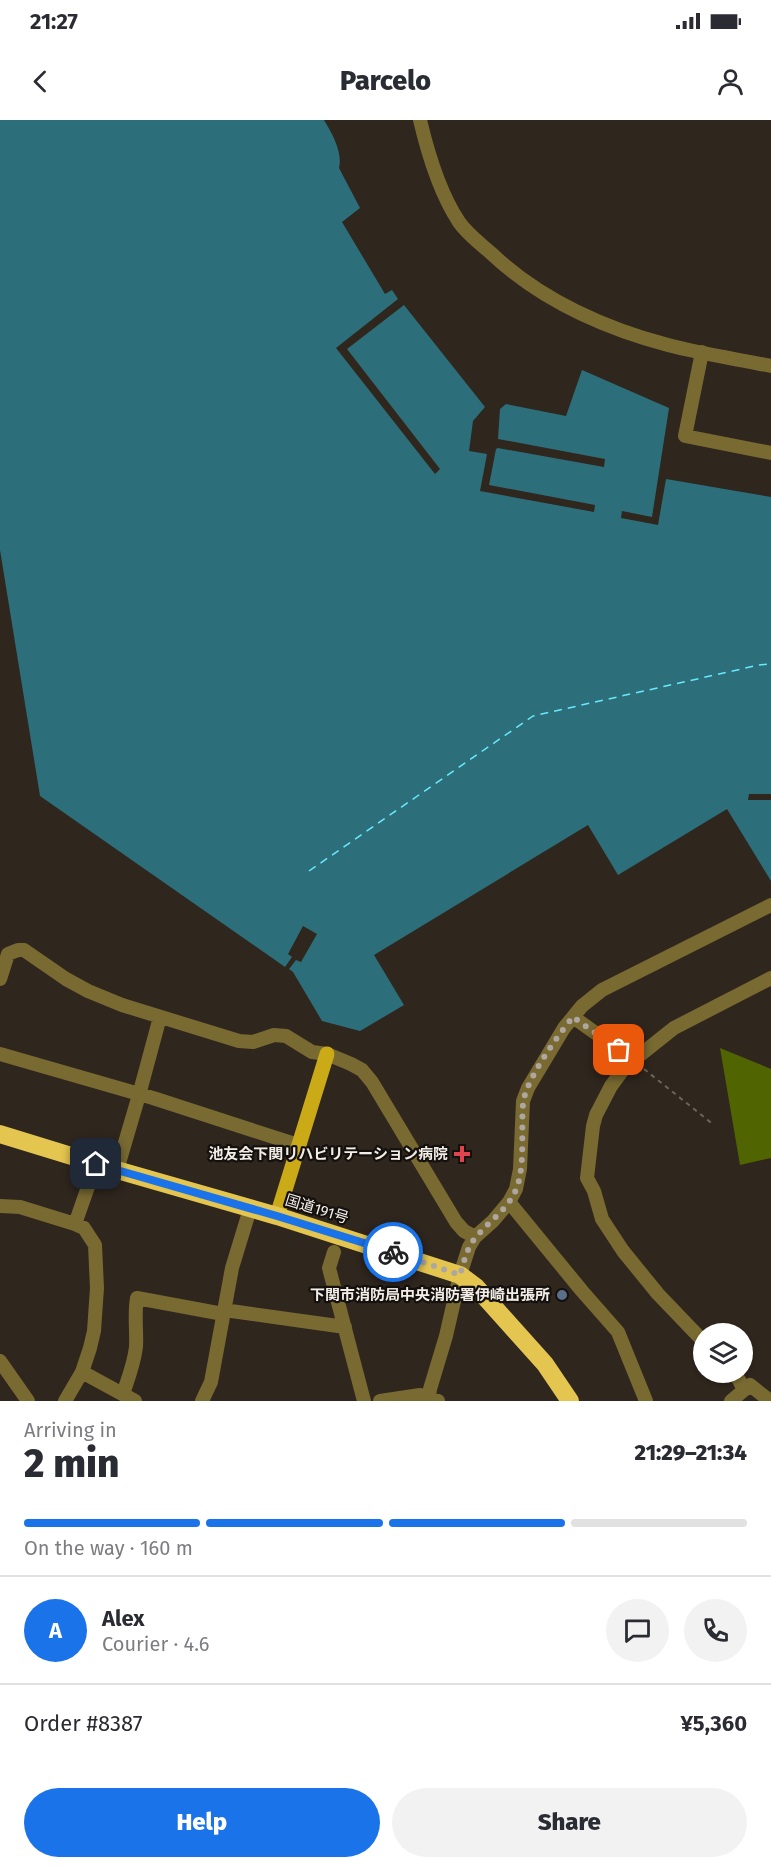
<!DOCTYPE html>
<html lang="en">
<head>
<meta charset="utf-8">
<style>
	:root { --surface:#fff; --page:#f2f2f3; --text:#2b2b33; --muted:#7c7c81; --line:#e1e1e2; --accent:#1a73e8 }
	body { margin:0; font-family:"Fira Sans","Noto Sans JP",sans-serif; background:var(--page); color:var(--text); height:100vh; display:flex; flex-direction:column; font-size:22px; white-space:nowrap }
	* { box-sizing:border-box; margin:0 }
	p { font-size:20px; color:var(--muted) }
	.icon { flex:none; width:33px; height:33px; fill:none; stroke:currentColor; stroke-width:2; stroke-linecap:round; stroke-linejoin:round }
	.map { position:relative; height:1281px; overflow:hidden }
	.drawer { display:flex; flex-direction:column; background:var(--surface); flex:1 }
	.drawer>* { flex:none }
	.fabs { position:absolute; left:693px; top:1203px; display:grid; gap:12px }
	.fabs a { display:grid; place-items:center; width:60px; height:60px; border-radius:50%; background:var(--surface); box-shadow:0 2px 4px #0004; font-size:30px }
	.pin { position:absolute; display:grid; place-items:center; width:51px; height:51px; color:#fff; margin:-26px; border-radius:12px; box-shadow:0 3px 9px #0006 }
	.courier { position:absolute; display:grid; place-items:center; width:60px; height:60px; margin:-30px; border:4px solid #1a73e8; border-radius:50%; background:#fff; color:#222; box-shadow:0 2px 8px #0007 }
	.overview em { font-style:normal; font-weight:800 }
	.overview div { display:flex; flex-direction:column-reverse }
	.overview { display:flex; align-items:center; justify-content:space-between; height:102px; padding:0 24px }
	h1 { font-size:39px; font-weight:800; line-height:45px }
	.bar { display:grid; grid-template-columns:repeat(4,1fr); gap:9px 6px; align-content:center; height:72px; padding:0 24px }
	.bar i { height:8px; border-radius:4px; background:var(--line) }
	.bar .selected { background:var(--accent) }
	.bar p { grid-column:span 4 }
	.line { display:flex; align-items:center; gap:15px; padding:0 24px; border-top:2px solid var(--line) }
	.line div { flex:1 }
	.round { display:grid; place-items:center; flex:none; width:63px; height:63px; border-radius:32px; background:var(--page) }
	.cta { display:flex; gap:12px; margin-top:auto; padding:12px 24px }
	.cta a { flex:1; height:69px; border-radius:36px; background:var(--accent); color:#fff; font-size:24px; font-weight:800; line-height:69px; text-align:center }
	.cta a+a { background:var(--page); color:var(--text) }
	.status { display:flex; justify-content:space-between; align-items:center; height:42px; padding:0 30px; background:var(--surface); direction:ltr }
	.status svg { height:16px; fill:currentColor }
	header { display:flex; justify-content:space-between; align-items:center; height:78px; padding:0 24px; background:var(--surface); font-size:27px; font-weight:800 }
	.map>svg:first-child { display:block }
	.forest { fill:#506501 }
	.water { fill:#2c6f7a }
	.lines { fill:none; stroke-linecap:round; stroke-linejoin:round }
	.ferry { stroke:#69e9fd; stroke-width:1.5; stroke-dasharray:8 6; stroke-linecap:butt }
	.path { stroke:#6c645d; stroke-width:2; stroke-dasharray:4.5 4.5; stroke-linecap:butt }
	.minor { stroke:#796a31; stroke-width:14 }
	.major { stroke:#cbaa18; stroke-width:15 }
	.highway { stroke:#e4c54f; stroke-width:18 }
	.done { stroke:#aea7a1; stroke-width:6; stroke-dasharray:0 10.8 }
	.route { stroke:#1a73e8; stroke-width:8 }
	.health-dot { fill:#e0444e; stroke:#14100d; stroke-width:2 }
	.service-dot { fill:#5c6f8a; stroke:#14100d; stroke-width:2 }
	.labels { text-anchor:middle; stroke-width:4.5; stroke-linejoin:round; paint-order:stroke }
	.poi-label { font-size:15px; font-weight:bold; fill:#f3ede7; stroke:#14100d; text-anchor:end }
	.street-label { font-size:15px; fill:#f3ede7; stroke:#14100d }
</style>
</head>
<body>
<div class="status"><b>21:27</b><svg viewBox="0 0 49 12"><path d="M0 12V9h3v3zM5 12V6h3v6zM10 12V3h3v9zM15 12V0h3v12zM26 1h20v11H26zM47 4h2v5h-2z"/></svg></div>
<header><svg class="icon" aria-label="back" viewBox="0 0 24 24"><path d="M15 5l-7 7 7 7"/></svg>Parcelo<svg class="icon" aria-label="person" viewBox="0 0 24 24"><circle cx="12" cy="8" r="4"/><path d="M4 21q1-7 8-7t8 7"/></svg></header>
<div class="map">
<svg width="771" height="1281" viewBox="0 0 771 1281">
	<rect width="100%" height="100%" fill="#2f261e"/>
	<!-- forest -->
	<path class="forest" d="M 720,928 L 771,949 L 771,1038 L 740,1045 Z"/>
	<!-- water -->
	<path class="water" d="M 0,0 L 324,0 C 332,13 343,33 339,48 L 360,88 L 342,102 L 385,174 L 392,170 L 398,179 L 336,228 L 435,354 L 440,349 L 347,229 L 404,185 L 485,287 L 473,301 L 469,331 L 487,334 L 480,371 L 594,392 L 595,385 L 489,365 L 496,329 L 498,328 L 604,347 L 605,339 L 498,319 L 500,289 L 506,284 L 566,296 L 582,250 L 669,288 L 652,397 L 622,391 L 621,398 L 658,405 L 666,359 L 771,377 L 771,674 L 749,674 L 748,680 L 771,680 L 771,761 L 727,689 L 618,755 L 588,705 L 374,835 L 404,885 L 360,911 L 322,901 L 293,852 L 289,849 L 296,840 L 301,842 L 317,814 L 303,806 L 288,834 L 292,837 L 285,847 L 40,676 L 0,430 Z"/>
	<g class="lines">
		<!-- ferry -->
		<path class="ferry" d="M 309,751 L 533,596 L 759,545 L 771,544"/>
		<!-- path -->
		<path class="path" d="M 644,949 L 714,1005"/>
		<!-- minor -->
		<path class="minor" d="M 420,0 C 428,34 439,72 459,102 C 467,114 481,124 492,134 C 540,179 604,208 668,225 C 702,234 737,239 771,246
			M 702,232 L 685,316 L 771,333
			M 0,859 L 8,834 L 18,830 L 24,830 L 66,859 L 88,871 L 122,885 L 239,921 L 253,922 L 274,915 L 286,916 L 312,932 L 327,934 L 351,944 L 362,950 L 372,962 L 456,1102 L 464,1111 L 475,1117
			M 573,897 L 635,941
			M 0,934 L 153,978 L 298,1025
			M 117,1050 L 139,975 L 160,897
			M 509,1082 L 582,1171 L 618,1212 L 646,1281
			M 0,1086 L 20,1087 L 75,1104 L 84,1108 L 95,1125 L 97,1168 L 94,1211 L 90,1228 L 82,1252 L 65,1281
			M 75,1104 L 96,1044
			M 334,1132 L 329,1148 L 364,1281
			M 224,1190 L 345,1207
			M 704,1222 L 658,1174 L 623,1131 L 602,1099 L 594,1071 L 587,1058 L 593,1006 L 596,995 L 611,966 L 625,947 L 674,908 L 771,858
			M 0,1241 L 28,1281
			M 82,1252 L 135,1281
			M 732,1252 L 739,1260 L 744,1270
			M 123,1274 C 128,1259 134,1244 136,1227 C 137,1211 134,1195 137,1178 L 223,1194
			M 429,1278 L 430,1269 L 446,1216 L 460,1155 L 469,1127 L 475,1117 L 493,1101 L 509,1082 L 516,1069 L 520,1049 L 523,981 L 528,968 L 564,908 L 582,886 L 602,870 L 771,785
			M 202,1281 L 211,1262 L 232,1148 L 250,1089
			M 380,1281 L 420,1275 L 438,1281
			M 731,1281 L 750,1265 L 770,1281"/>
		<!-- major -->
		<path class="major" d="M 277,1096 L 327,934"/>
		<!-- highway -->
		<path class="highway" d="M 0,1014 L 117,1050 L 277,1096 L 460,1155 L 476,1167 L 545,1244 L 570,1281"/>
	</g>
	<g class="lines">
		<!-- done -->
		<path class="done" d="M 393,1132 L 460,1155 C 464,1142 467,1127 476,1117 C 490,1100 509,1089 517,1067 C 525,1046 521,1008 523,984 C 525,961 558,915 573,897 L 619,930"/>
		<!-- route -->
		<path class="route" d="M 96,1044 L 277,1096 L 393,1132"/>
	</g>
	<!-- markers -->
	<path class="health-dot" d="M459 1025h6v6h6v6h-6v6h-6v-6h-6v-6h6z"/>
	<circle class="service-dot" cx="562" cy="1175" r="6"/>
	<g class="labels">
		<!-- poi labels -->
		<g class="poi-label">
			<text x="448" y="1039">池友会下関リハビリテーション病院</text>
			<text x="550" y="1180">下関市消防局中央消防署伊崎出張所</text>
		</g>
		<!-- street labels -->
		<g class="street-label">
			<text transform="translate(317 1089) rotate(17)" y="5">国道191号</text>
		</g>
	</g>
</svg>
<div class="fabs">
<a><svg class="icon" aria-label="layers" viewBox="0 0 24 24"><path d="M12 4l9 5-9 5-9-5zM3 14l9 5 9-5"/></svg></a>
</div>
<div class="pin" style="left:619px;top:930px;background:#ea580c"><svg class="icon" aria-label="bag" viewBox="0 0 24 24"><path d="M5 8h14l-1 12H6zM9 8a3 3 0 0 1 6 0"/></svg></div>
<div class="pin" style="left:96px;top:1044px;background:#1f2937"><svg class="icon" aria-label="home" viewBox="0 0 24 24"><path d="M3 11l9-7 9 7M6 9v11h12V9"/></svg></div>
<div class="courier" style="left:393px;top:1132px"><svg class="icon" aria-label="bike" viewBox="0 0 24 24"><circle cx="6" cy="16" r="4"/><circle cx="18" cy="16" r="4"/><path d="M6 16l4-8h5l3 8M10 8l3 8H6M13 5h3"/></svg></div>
</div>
<section class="drawer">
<div class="overview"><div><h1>2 min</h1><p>Arriving in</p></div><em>21:29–21:34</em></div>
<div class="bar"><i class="selected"></i><i class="selected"></i><i class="selected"></i><i></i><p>On the way · 160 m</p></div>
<div class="line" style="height:108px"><b class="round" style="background:var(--accent);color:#fff">A</b><div><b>Alex</b><p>Courier · 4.6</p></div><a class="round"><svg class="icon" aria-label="chat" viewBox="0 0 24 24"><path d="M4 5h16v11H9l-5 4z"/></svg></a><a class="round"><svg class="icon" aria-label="phone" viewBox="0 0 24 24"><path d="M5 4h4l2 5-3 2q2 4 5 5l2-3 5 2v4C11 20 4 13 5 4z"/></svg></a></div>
<div class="line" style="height:78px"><div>Order #8387</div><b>¥5,360</b></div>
<div class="cta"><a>Help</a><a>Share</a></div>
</section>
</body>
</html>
